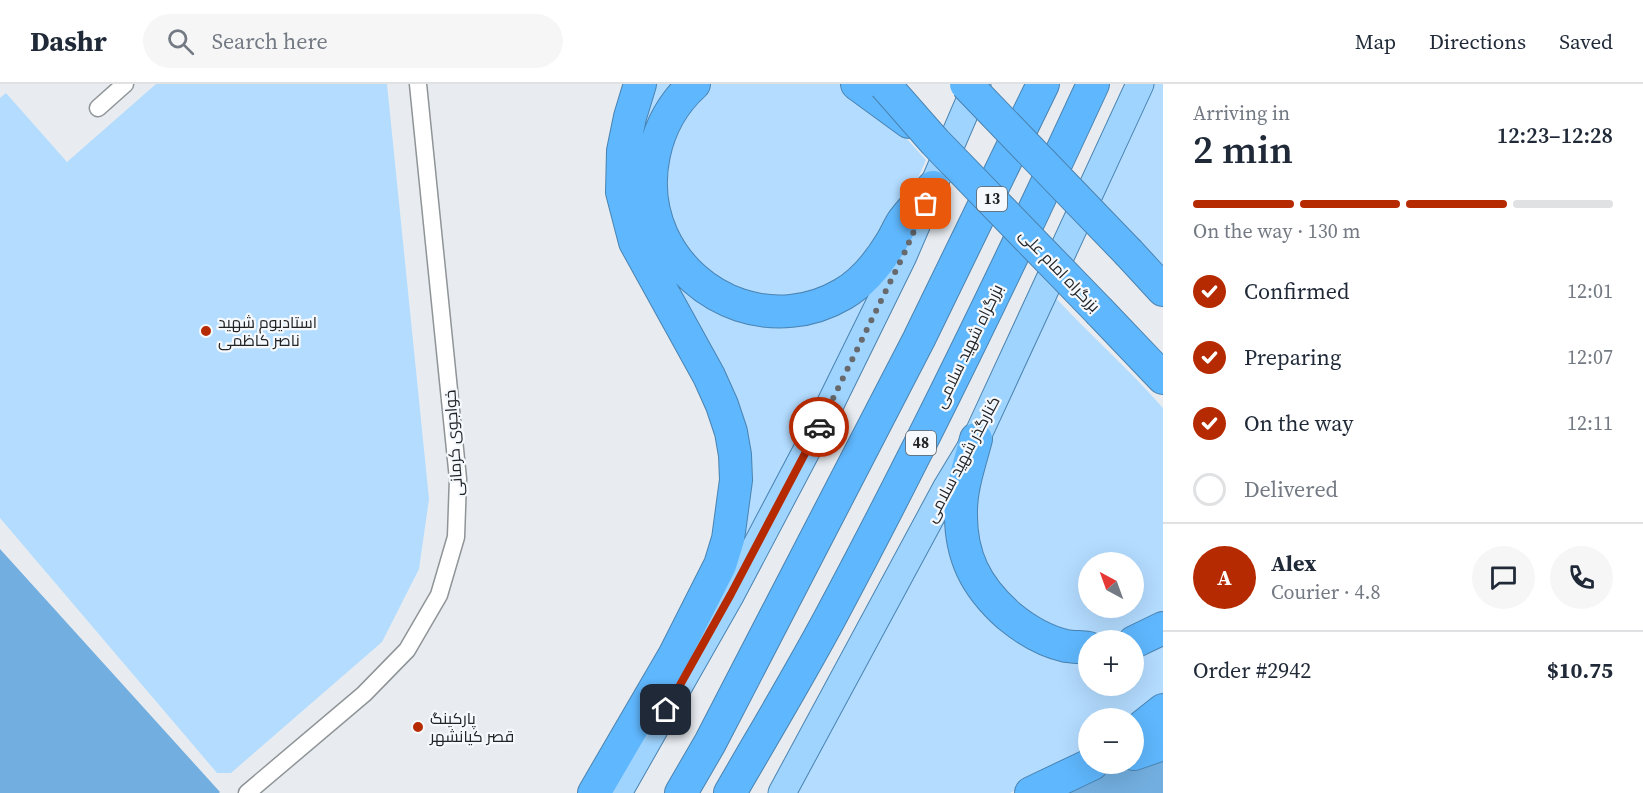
<!DOCTYPE html>
<html lang="en">
<head>
<meta charset="utf-8">
<style>
	:root { --surface:#fff; --page:#f6f6f7; --text:#1f2937; --muted:#747a83; --line:#e0e1e3; --accent:#b52a00 }
	body { margin:0; font-family:"Source Serif 4",Cairo,serif; background:var(--page); color:var(--text); height:100vh; display:flex; flex-direction:column; font-size:22px; white-space:nowrap }
	* { box-sizing:border-box; margin:0 }
	p { font-size:20px; color:var(--muted) }
	.icon { flex:none; width:33px; height:33px; fill:none; stroke:currentColor; stroke-width:2; stroke-linecap:round; stroke-linejoin:round }
	.map { position:relative; flex:1; overflow:hidden }
	.details { display:flex; flex-direction:column; background:var(--surface); width:480px }
	.details>* { flex:none }
	.needle { width:39px; rotate:319deg }
	.buttons { position:absolute; left:1078px; top:468px; display:grid; gap:12px }
	.buttons a { display:grid; place-items:center; width:66px; height:66px; border-radius:50%; background:var(--surface); box-shadow:0 6px 24px #0002; font-size:30px }
	.pin { position:absolute; display:grid; place-items:center; width:51px; height:51px; color:#fff; margin:-26px; border-radius:12px; box-shadow:0 3px 9px #0006 }
	.courier { position:absolute; display:grid; place-items:center; width:60px; height:60px; margin:-30px; border:4px solid #b52a00; border-radius:50%; background:#fff; color:#222; box-shadow:0 2px 8px #0007 }
	.summary em { font-style:normal; font-weight:600 }
	.summary div { display:flex; flex-direction:column-reverse }
	.summary { display:flex; align-items:center; justify-content:space-between; height:102px; padding:0 30px }
	h1 { font-size:39px; font-weight:600; line-height:45px }
	.bar { display:grid; grid-template-columns:repeat(4,1fr); gap:9px 6px; align-content:center; height:72px; padding:0 30px }
	.bar i { height:8px; border-radius:4px; background:var(--line) }
	.bar .on { background:var(--accent) }
	.bar p { grid-column:span 4 }
	.line { display:flex; align-items:center; gap:15px; padding:0 30px; border-top:2px solid var(--line) }
	.line div { flex:1 }
	.round { display:grid; place-items:center; flex:none; width:63px; height:63px; border-radius:32px; background:var(--page) }
	ol { padding:0 30px; list-style:none }
	li { display:flex; align-items:center; gap:18px; height:66px }
	li p { margin-inline-start:auto }
	li .icon { padding:6px; border-radius:50%; background:var(--accent); color:#fff; stroke-width:4 }
	li:last-child { color:var(--muted) }
	li i { width:33px; height:33px; border:3px solid var(--line); border-radius:50% }
	header { display:flex; align-items:center; gap:36px; box-sizing:border-box; height:84px; padding:0 30px; background:var(--surface); border-bottom:2px solid var(--line) }
	header strong { font-size:28px }
	nav { display:flex; gap:33px; margin-inline-start:auto; font-size:21px }
	.search { width:420px; height:54px; background:var(--page); display:flex; align-items:center; gap:15px; box-sizing:border-box; padding:0 21px; border-radius:33px; color:var(--muted); font-size:22px }
	main { display:flex; flex:1; min-height:0 }
	.map>svg:first-child { display:block }
	.green { fill:#b3dcff; fill-rule:evenodd }
	.forest { fill:#72aedf }
	.lines { fill:none; stroke-linecap:round; stroke-linejoin:round }
	.street-casing { stroke:#8f9497; stroke-width:19 }
	.primary-casing { stroke:#4a83b1; stroke-width:29 }
	.highway-casing { stroke:#4a83b1; stroke-width:34 }
	.street { stroke:#fff; stroke-width:16 }
	.primary { stroke:#9fd4fe; stroke-width:27 }
	.highway { stroke:#5fb7fd; stroke-width:32 }
	.highway-bridge-casing { stroke:#4a83b1; stroke-width:34; stroke-linecap:butt }
	.highway-bridge { stroke:#5fb7fd; stroke-width:32 }
	.done { stroke:#67696c; stroke-width:6; stroke-dasharray:0 10.8 }
	.route { stroke:#b52a00; stroke-width:8 }
	.poi-dot { fill:#b52a00; stroke:#f5f9fd; stroke-width:2 }
	.labels { text-anchor:middle; stroke-width:4.5; stroke-linejoin:round; paint-order:stroke }
	.shield { fill:#f5f9fd; stroke:#616366; stroke-width:1.5 }
	.shield-label { font-size:15px; font-weight:bold; fill:#222325 }
	.street-label { font-size:16px; fill:#222325; stroke:#f5f9fd }
	.poi-label { font-size:16px; fill:#222325; stroke:#f5f9fd; text-anchor:start }
</style>
</head>
<body>
<header>
<strong>Dashr</strong>
<div class="search"><svg class="icon" aria-label="search" viewBox="0 0 24 24"><circle cx="10" cy="10" r="6"/><path d="M15 15l6 6"/></svg>Search here</div>
<nav><a>Map</a><a>Directions</a><a>Saved</a></nav>
</header>
<main>
<div class="map">
<svg width="1163" height="709" viewBox="0 0 1163 709">
	<rect width="100%" height="100%" fill="#e8ecf0"/>
	<!-- green -->
	<path class="green" d="M 156,0 L 387,0 L 429,415 L 419,485 L 382,558 L 231,689 L 217,689 L 0,434 L 0,14 L 6,9 L 67,78 Z
		M 651,0 L 685,0 L 648,129 L 751,232 L 880,200 L 735,474 L 745,422 L 644,154 L 639,45 Z
		M 702,0 L 845,0 L 898,45 L 926,76 L 914,103 L 837,208 L 756,221 L 679,168 L 657,88 Z
		M 1149,0 L 1163,0 L 1163,182 L 1097,111 Z
		M 1052,210 C 1088,249 1128,284 1163,324 L 1163,539 L 1135,553 L 1118,556 L 1089,556 L 1039,545 L 978,485 L 973,392 ZM 1089,478 L 1134,478 L 1134,524 L 1089,524 Z
		M 967,377 L 969,491 L 1089,573 L 1089,602 L 1134,602 L 1134,566 L 1163,554 L 1163,614 L 1134,634 L 1089,634 L 1089,668 L 1010,709 L 788,709 Z"/>
	<!-- forest -->
	<path class="forest" d="M 0,465 L 220,708 L 219,709 L 0,709 Z
		M 1163,665 L 1163,709 L 1053,709 Z"/>
	<g class="lines">
		<!-- street casing -->
		<g class="street-casing">
			<path id="street" d="M 98,24 L 125,0
				M 247,709 L 364,610 L 407,566 L 439,511 L 456,453 L 458,395 L 418,0"/>
		</g>
		<!-- primary casing -->
		<g class="primary-casing">
			<path id="primary" d="M 618,709 L 731,510 L 819,343 L 903,172 L 977,0
				M 782,709 L 947,403 L 976,355 L 1140,0"/>
		</g>
		<!-- highway casing -->
		<g class="highway-casing">
			<path id="highway" d="M 694,0 C 653,37 639,100 662,151 C 694,220 777,249 843,210 C 864,198 880,177 892,157 C 896,150 899,143 903,137 C 912,125 923,114 933,103
				M 857,0 L 909,38
				M 1129,169 L 1163,206
				M 1100,228 L 1163,294
				M 976,355 C 970,378 961,403 961,427 C 960,472 976,503 1009,532 C 1026,546 1044,557 1066,562 C 1073,563 1081,563 1089,564
				M 1134,558 L 1163,544
				M 1134,649 L 1163,626
				M 1134,670 L 1163,660
				M 594,709 L 675,570 L 720,481 L 728,455 L 736,396 L 735,371 L 731,348 L 722,321 L 709,292 L 635,158 L 622,108 L 623,67 L 630,33 L 640,0
				M 681,709 L 710,659 L 919,255 L 1043,0
				M 730,709 C 764,650 799,592 831,532 C 924,358 1010,180 1093,0
				M 1031,709 L 1092,680"/>
		</g>
		<!-- street -->
		<use href="#street" class="street"/>
		<!-- primary -->
		<use href="#primary" class="primary"/>
		<!-- highway -->
		<use href="#highway" class="highway"/>
		<!-- highway-bridge casing -->
		<g class="highway-bridge-casing">
			<path id="highway-bridge" d="M 966,0 L 1129,169
				M 885,1 L 935,58 L 1100,228"/>
		</g>
		<!-- highway-bridge -->
		<use href="#highway-bridge" class="highway-bridge"/>
	</g>
	<g class="lines">
		<!-- done -->
		<path class="done" d="M 819,343 L 903,172 L 926,120"/>
		<!-- route -->
		<path class="route" d="M 666,626 L 731,510 L 819,343"/>
	</g>
	<!-- markers -->
	<g class="poi-dot">
		<circle cx="206" cy="247" r="6"/>
		<circle cx="418" cy="643" r="6"/>
	</g>
	<g class="labels">
		<!-- shield labels -->
		<g class="shield">
			<rect x="977" y="103" width="30" height="24" rx="4.5"/>
			<rect x="906" y="347" width="30" height="24" rx="4.5"/>
		</g>
		<g class="shield-label">
			<text x="992" y="120">13</text>
			<text x="921" y="364">48</text>
		</g>
		<!-- street labels -->
		<g class="street-label">
			<text transform="translate(1060 186) rotate(46)" y="6">بزرگراه امام علی</text>
			<text transform="translate(968 262) rotate(-64)" y="6">بزرگراه شهید سلامی</text>
			<text transform="translate(453 359) rotate(-94)" y="6">خواجوی کرمانی</text>
			<text transform="translate(962 375) rotate(-62)" y="6">کنارگذر شهید سلامی</text>
		</g>
		<!-- poi labels -->
		<g class="poi-label">
			<text x="218" y="244">استادیوم شهید<tspan x="218" dy="18">ناصر کاظمی</tspan></text>
			<text x="430" y="640">پارکینگ<tspan x="430" dy="18">قصر کیانشهر</tspan></text>
		</g>
	</g>
</svg>
<div class="buttons">
<a><svg class="needle" viewBox="-14 -14 28 28"><path d="M0-13l5 13h-10z" fill="#e53935"/><path d="M0 13l5-13h-10z" fill="#747a83"/></svg></a>
<a>+</a>
<a>−</a>
</div>
<div class="pin" style="left:926px;top:120px;background:#ea580c"><svg class="icon" aria-label="bag" viewBox="0 0 24 24"><path d="M5 8h14l-1 12H6zM9 8a3 3 0 0 1 6 0"/></svg></div>
<div class="pin" style="left:666px;top:626px;background:#1f2937"><svg class="icon" aria-label="home" viewBox="0 0 24 24"><path d="M3 11l9-7 9 7M6 9v11h12V9"/></svg></div>
<div class="courier" style="left:819px;top:343px"><svg class="icon" aria-label="car" viewBox="0 0 24 24"><path d="M5 17H2v-5l4-1 3-4h7l3 4 3 1v5h-3M9 17h6M6 11h13"/><circle cx="7" cy="17" r="2"/><circle cx="17" cy="17" r="2"/></svg></div>
</div>
<section class="details">
<div class="summary"><div><h1>2 min</h1><p>Arriving in</p></div><em>12:23–12:28</em></div>
<div class="bar"><i class="on"></i><i class="on"></i><i class="on"></i><i></i><p>On the way · 130 m</p></div>
<ol>
<li><svg class="icon" aria-label="check" viewBox="0 0 24 24"><path d="M5 12l5 5 9-10"/></svg>Confirmed<p>12:01</p></li>
<li><svg class="icon" aria-label="check" viewBox="0 0 24 24"><path d="M5 12l5 5 9-10"/></svg>Preparing<p>12:07</p></li>
<li><svg class="icon" aria-label="check" viewBox="0 0 24 24"><path d="M5 12l5 5 9-10"/></svg>On the way<p>12:11</p></li>
<li><i></i>Delivered</li>
</ol>
<div class="line" style="height:108px"><b class="round" style="background:var(--accent);color:#fff">A</b><div><b>Alex</b><p>Courier · 4.8</p></div><a class="round"><svg class="icon" aria-label="chat" viewBox="0 0 24 24"><path d="M4 5h16v11H9l-5 4z"/></svg></a><a class="round"><svg class="icon" aria-label="phone" viewBox="0 0 24 24"><path d="M5 4h4l2 5-3 2q2 4 5 5l2-3 5 2v4C11 20 4 13 5 4z"/></svg></a></div>
<div class="line" style="height:78px"><div>Order #2942</div><b>$10.75</b></div>
</section>
</main>
</body>
</html>
